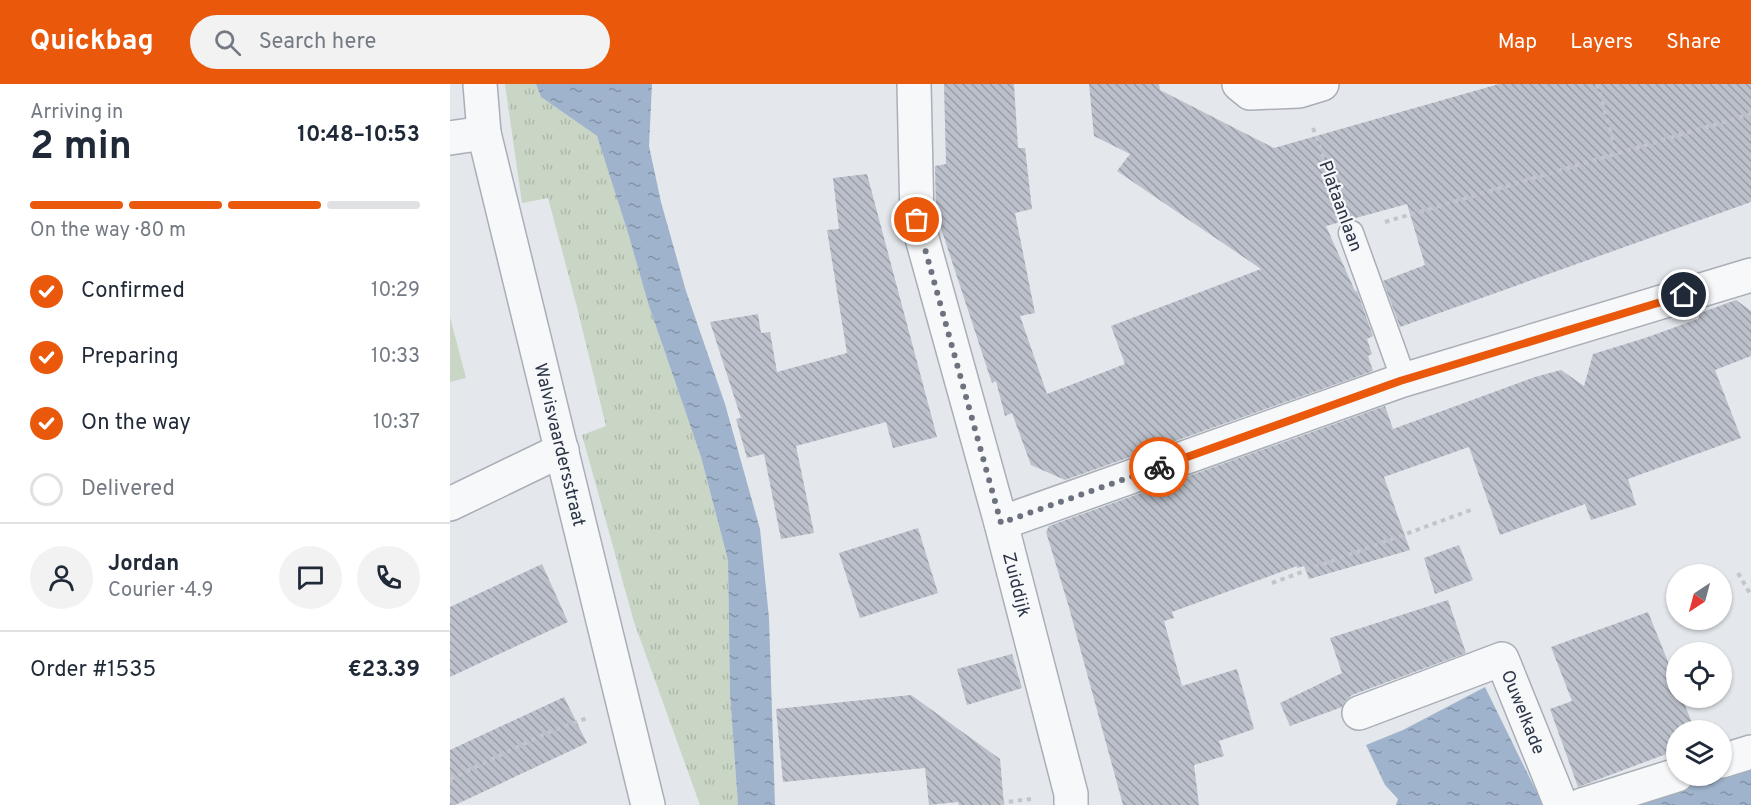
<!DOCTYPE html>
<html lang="en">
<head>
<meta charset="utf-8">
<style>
	:root { --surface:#fff; --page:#f2f2f3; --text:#1f2937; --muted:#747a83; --line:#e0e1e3; --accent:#ea580c }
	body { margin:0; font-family:Overpass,sans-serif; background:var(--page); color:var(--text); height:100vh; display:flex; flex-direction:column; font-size:22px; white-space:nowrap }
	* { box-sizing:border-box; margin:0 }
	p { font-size:20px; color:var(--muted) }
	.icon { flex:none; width:33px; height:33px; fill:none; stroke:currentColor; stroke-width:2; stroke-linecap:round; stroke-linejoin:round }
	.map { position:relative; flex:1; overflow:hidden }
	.sheet { display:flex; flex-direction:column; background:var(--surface); width:450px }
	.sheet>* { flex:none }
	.needle { width:39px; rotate:216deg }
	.buttons { position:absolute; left:1216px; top:480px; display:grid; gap:12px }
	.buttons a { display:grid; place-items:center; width:66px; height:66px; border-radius:50%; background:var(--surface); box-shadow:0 2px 4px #0004; font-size:30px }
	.pin { position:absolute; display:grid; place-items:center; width:51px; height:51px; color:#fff; margin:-26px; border:3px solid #fff; border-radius:50%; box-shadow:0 2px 6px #0007 }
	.courier { position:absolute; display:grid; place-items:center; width:60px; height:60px; margin:-30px; border:4px solid #ea580c; border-radius:50%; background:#fff; color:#222; box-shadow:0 2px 8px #0007 }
	.summary em { font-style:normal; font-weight:700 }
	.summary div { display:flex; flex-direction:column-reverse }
	.summary { display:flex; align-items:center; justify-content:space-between; height:102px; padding:0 30px }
	h1 { font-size:39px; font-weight:700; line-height:45px }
	.bar { display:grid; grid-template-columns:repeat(4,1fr); gap:9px 6px; align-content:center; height:72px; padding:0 30px }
	.bar i { height:8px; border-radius:4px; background:var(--line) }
	.bar .active { background:var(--accent) }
	.bar p { grid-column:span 4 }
	.line { display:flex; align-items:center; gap:15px; padding:0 30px; border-top:2px solid var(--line) }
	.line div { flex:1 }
	.round { display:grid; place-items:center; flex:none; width:63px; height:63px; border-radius:32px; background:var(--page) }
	ol { padding:0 30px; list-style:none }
	li { display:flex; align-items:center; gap:18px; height:66px }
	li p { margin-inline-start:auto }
	li .icon { padding:6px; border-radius:50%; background:var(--accent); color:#fff; stroke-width:4 }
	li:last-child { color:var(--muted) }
	li i { width:33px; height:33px; border:3px solid var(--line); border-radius:50% }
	header { display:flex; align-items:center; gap:36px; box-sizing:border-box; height:84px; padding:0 30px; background:var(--accent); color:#fff }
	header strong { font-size:28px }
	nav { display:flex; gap:33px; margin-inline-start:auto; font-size:21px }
	.search { width:420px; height:54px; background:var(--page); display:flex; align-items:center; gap:15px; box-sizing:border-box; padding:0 21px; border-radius:33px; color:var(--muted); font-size:22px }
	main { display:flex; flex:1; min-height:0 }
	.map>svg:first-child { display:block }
	.grass { fill:url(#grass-tufts) }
	.pitch { fill:#c9d6c5 }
	.water { fill:url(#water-ripples) }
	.building { fill:url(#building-back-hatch) }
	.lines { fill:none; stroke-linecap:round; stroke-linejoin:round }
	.lane-casing { stroke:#a9aeb7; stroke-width:27 }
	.street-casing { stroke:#a9aeb7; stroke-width:36 }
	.path { stroke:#c2c5cb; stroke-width:4; stroke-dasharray:4.5 4.5; stroke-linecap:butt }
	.lane { stroke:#f7f8fa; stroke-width:24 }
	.street { stroke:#f7f8fa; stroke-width:33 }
	.done { stroke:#6c737f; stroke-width:6; stroke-dasharray:0 10.8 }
	.route { stroke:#ea580c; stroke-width:8 }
	.labels { text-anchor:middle; stroke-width:4.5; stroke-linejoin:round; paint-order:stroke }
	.street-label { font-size:18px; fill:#2b3445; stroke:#f4f6f9 }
</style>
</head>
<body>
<header>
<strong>Quickbag</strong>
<div class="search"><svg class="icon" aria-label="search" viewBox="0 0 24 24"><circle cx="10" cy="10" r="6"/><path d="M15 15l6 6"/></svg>Search here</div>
<nav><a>Map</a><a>Layers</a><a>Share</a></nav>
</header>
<main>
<section class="sheet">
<div class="summary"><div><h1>2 min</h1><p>Arriving in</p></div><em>10:48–10:53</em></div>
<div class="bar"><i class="active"></i><i class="active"></i><i class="active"></i><i></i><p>On the way · 80 m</p></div>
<ol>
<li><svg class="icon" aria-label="check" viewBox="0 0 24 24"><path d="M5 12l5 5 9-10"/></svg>Confirmed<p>10:29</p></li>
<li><svg class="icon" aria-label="check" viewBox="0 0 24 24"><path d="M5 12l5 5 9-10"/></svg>Preparing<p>10:33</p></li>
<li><svg class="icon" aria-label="check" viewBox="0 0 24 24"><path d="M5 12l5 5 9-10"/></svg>On the way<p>10:37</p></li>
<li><i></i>Delivered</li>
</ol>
<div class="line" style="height:108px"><a class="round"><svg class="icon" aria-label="person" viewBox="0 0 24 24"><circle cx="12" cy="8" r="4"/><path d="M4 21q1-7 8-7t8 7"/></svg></a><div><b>Jordan</b><p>Courier · 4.9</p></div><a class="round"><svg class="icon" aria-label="chat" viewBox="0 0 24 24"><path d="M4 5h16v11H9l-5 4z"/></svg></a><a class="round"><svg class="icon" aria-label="phone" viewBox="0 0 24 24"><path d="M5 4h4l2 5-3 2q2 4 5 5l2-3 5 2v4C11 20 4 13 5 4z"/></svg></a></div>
<div class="line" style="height:78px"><div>Order #1535</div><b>€23.39</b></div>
</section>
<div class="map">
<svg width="1301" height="721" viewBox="0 0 1301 721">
	<defs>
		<pattern id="grass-tufts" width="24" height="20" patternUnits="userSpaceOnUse" patternTransform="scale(1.5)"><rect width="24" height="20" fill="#c9d6c5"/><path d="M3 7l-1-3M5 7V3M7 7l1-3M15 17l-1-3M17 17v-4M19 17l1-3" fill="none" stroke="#adb8ab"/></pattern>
		<pattern id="water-ripples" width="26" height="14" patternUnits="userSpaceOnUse" patternTransform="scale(1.5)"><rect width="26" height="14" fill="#9fb4cc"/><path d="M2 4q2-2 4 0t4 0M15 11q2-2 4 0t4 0" fill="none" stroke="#8293a7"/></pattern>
		<pattern id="building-back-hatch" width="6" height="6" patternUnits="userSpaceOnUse" patternTransform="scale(1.5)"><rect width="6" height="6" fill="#bbc0ca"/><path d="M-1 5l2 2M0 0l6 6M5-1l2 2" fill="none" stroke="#989da6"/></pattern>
	</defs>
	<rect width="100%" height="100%" fill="#e4e7ec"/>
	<!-- grass -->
	<path class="grass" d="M 55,0 L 86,0 L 91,13 L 147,52 L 178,149 L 198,219 L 251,373 L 278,476 L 280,611 L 288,721 L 250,721 L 184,538 L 132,351 L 156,342 L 127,223 L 98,114 L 72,119 Z"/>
	<!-- pitch -->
	<path class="pitch" d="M 0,233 L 16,294 L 0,298 Z"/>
	<!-- water -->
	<path class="water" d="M 86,0 L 202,0 L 199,62 L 211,118 L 236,207 L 275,320 L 310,445 L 319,534 L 325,721 L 288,721 L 280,611 L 278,476 L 251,373 L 198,219 L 178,149 L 147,52 L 91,13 Z
		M 1035,603 L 1093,721 L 946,721 L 948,715 L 935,701 L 916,661 L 953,646 Z
		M 1301,677 L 1301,721 L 1183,721 L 1262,692 L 1272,692 Z"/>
	<!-- building -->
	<path class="building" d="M 494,0 L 564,0 L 568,64 L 575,64 L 582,125 L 565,129 L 585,229 L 570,232 L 597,310 L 675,280 L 661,242 L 811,185 L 667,87 L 680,70 L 644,52 L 639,0 L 709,0 L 710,6 L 824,64 L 1049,0 L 1301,0 L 1301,118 L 950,243 L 933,197 L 975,181 L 957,120 L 876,142 L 905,207 L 907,207 L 923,252 L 917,255 L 922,270 L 918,272 L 923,287 L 615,396 L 581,381 L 562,329 L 555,332 L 546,297 L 542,299 L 486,129 L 485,82 L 496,80 Z
		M 417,90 L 487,353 L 443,364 L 436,338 L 346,362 L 364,449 L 331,455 L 314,370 L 297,374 L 286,335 L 291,334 L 260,238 L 308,230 L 311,249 L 320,248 L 327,288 L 397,269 L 377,146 L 389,145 L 383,94 Z
		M 1286,216 L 1301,227 L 1301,272 L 1265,286 L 1291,354 L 1178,395 L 1186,421 L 1141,436 L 1135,420 L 1050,451 L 1019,363 L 934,393 L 960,466 L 859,495 L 854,482 L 847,484 L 847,482 L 722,528 L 724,534 L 714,537 L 732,602 L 787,585 L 804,645 L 769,657 L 774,672 L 744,681 L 749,721 L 673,721 L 618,520 L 596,448 L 599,442 L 935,322 L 943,345 L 1085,293 L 1111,286 L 1134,302 L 1143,270 L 1195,254 L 1248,235 L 1250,229 Z
		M 468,444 L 488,509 L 410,534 L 389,469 Z
		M 1009,461 L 1023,496 L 985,510 L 974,474 Z
		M 92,480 L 118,538 L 0,593 L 0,523 Z
		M 998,516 L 1016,569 L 902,611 L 895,617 L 892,623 L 840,642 L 830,619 L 892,589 L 880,554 Z
		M 1198,528 L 1227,600 L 1227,614 L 1232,614 L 1245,646 L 1227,646 L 1227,666 L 1128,703 L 1100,625 L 1122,617 L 1101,563 Z
		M 562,570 L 572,604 L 517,621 L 507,585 Z
		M 461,611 L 550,675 L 554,721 L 509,721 L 508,718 L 479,721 L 475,684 L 333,698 L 326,625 Z
		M 114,613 L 137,659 L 5,721 L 0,721 L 0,666 Z"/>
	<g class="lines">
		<!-- lane casing -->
		<g class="lane-casing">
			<path id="lane" d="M 901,149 L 954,296"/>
		</g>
		<!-- street casing -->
		<g class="street-casing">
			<g id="street">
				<path id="s1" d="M 30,0 L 34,49 L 198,721"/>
				<path id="s2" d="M 464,0 L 467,136 L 551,439 L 621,710 L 621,721"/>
				<path d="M 789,0 L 800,9 L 849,7 L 872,0"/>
				<path d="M 0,54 L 34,49"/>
				<path d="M 0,420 L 112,366"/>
				<path d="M 551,439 L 950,297 L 1301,191"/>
				<path id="s3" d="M 909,629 L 1052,575 L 1111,721"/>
				<path d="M 1272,677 L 1301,668"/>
				<path d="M 1132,721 L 1227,691"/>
			</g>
		</g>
		<!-- path -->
		<path class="path" d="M 1147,0 L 1167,70
			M 863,44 L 889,116
			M 935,138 L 1301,30
			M 1288,489 L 1301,511
			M 822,499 L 1021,426
			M 0,695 L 97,649 L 137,634
			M 532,721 L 581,715"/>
		<!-- lane -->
		<use href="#lane" class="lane"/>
		<!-- street -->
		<use href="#street" class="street"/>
	</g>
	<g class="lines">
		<!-- done -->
		<path class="done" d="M 467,136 L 551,439 L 709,383"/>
		<!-- route -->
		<path class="route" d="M 709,383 L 950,297 L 1234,211"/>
	</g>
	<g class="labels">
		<!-- street labels -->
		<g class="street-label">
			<text transform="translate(891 122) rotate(70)" y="6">Plataanlaan</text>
			<text dy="6" stroke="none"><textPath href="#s1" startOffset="370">Walvisvaardersstraat</textPath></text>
			<text dy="6" stroke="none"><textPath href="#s2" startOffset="514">Zuiddijk</textPath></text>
			<text dy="6" stroke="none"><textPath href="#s3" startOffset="210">Ouwelkade</textPath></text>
		</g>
	</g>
</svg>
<div class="buttons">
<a><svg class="needle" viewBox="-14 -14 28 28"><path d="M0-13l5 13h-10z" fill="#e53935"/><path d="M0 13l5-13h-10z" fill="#747a83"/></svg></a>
<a><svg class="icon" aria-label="locate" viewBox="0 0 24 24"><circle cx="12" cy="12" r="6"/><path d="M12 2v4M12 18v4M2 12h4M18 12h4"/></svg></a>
<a><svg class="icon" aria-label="layers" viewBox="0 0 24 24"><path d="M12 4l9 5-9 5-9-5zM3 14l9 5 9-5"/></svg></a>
</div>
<div class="pin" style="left:467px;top:136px;background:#ea580c"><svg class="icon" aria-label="bag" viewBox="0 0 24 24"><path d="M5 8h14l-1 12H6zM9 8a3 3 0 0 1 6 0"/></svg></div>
<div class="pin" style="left:1234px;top:211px;background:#1f2937"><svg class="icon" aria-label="home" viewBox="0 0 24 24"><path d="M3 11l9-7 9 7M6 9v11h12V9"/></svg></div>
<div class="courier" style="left:709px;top:383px"><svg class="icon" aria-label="bike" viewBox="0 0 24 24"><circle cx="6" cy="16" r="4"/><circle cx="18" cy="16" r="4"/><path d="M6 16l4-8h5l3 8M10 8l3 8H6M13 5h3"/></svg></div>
</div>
</main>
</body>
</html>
